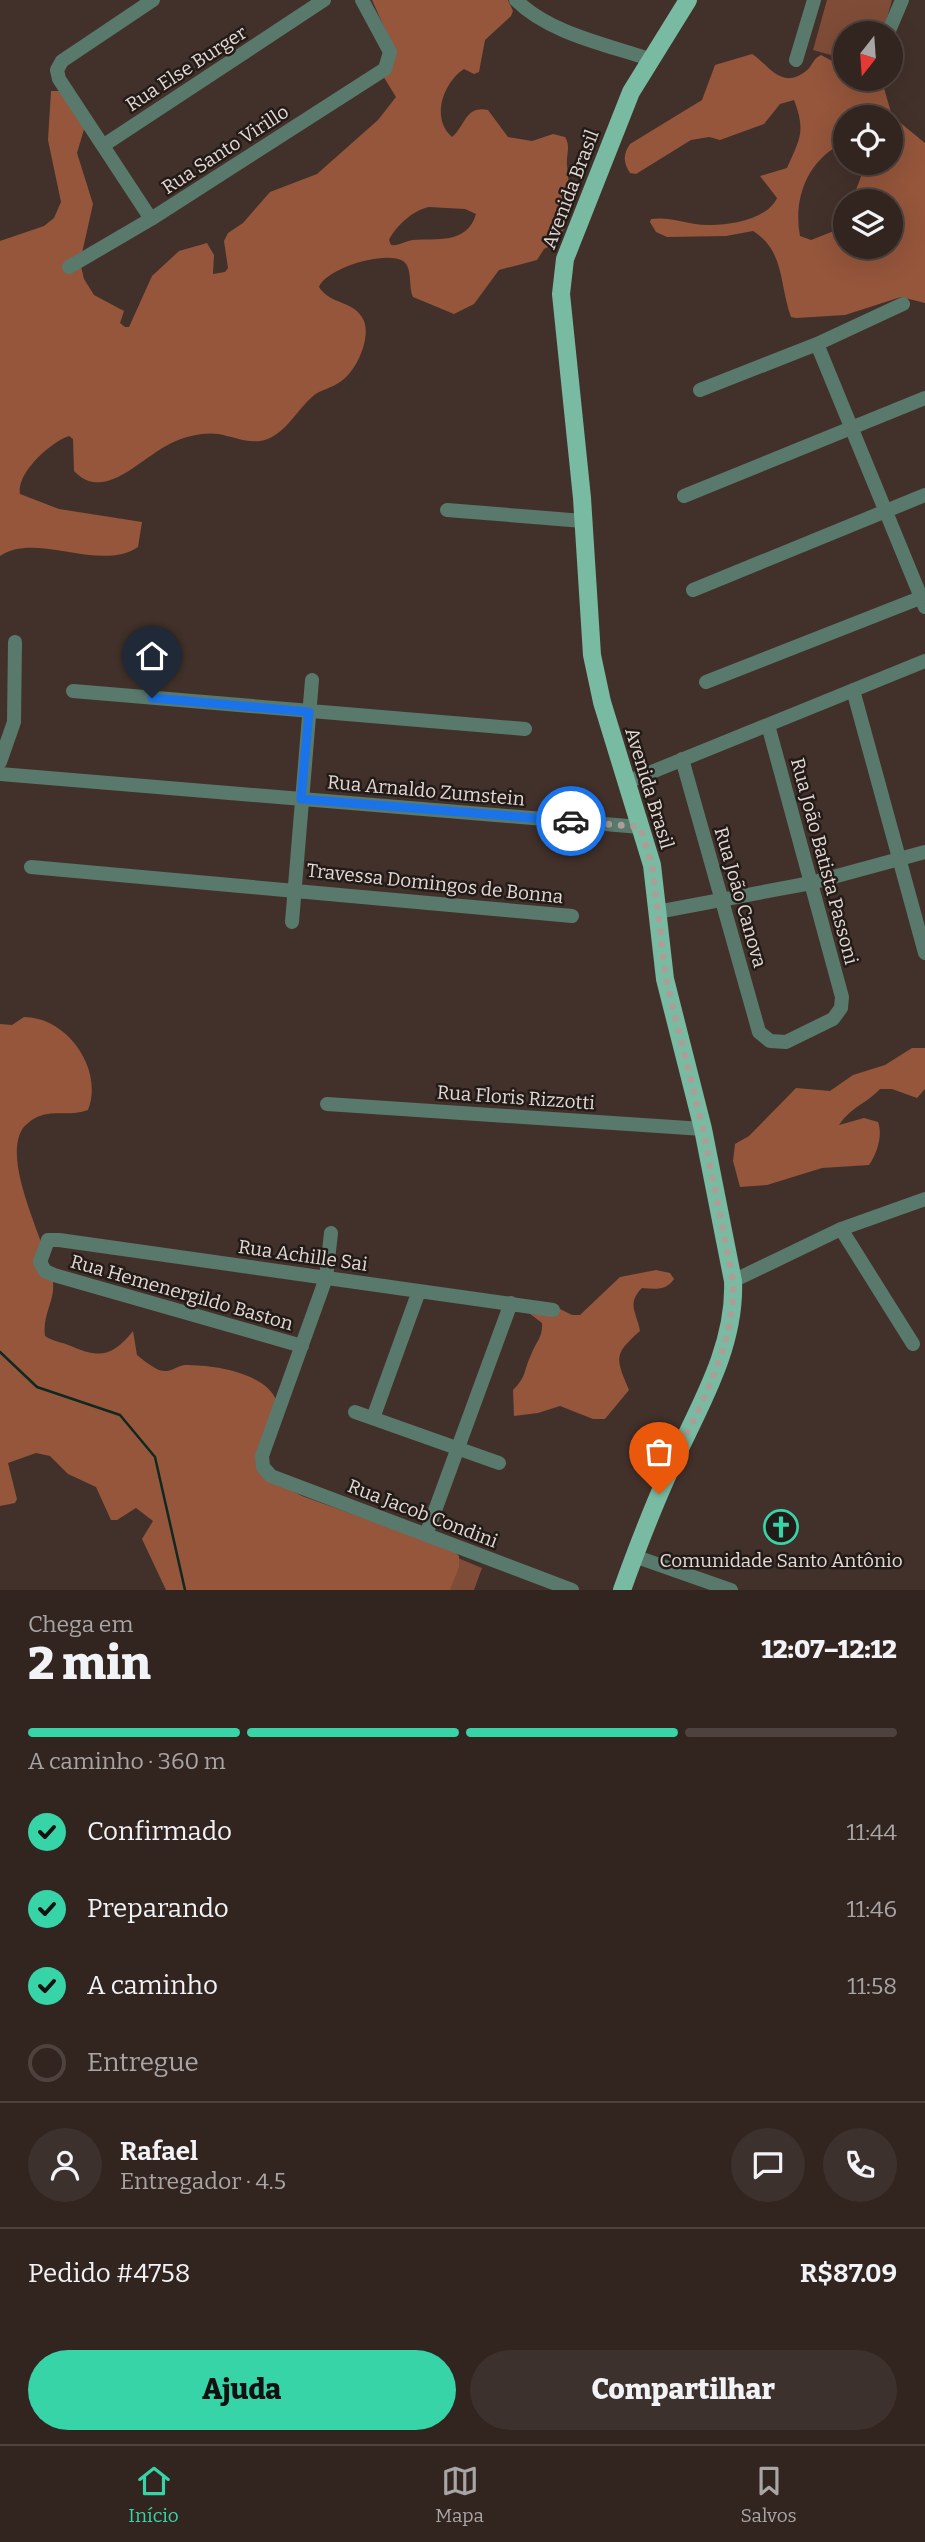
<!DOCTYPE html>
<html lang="pt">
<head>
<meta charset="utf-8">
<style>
	:root { --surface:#322520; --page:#3d312d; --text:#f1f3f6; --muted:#a8a5a5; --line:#4d423e; --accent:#36d4a7 }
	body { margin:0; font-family:Bitter,serif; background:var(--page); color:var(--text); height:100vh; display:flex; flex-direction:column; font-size:26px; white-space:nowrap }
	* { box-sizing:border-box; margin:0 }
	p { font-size:23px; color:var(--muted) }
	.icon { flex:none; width:38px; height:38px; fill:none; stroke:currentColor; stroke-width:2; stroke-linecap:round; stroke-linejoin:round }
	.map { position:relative; height:1590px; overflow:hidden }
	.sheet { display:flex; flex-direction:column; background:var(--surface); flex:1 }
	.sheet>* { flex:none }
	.needle { width:46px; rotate:197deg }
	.fabs { position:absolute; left:833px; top:21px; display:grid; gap:14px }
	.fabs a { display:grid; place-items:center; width:70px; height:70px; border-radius:50%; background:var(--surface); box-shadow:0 7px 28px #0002,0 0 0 2px var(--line); font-size:35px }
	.pin { position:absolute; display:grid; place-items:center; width:60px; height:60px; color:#fff; margin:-72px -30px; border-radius:50% 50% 50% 0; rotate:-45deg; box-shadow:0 0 7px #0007 }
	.pin .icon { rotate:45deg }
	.courier { position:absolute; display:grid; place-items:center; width:70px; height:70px; margin:-35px; border:5px solid #1a73e8; border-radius:50%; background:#fff; color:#222; box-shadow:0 2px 9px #0007 }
	.overview em { font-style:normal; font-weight:800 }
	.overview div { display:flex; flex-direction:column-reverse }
	.overview { display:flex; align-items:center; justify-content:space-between; height:119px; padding:0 28px }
	h1 { font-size:46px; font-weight:800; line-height:52px }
	.bar { display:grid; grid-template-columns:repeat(4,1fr); gap:10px 7px; align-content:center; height:84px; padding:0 28px }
	.bar i { height:9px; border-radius:5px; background:var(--line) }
	.bar .current { background:var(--accent) }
	.bar p { grid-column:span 4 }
	.line { display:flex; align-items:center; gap:18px; padding:0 28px; border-top:2px solid var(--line) }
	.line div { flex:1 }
	.round { display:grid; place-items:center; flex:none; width:74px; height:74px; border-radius:37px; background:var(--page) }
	ol { padding:0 28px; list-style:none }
	li { display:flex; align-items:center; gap:21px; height:77px }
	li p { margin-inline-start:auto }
	li .icon { padding:7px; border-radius:50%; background:var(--accent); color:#111; stroke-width:4 }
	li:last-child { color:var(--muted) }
	li i { width:38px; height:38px; border:4px solid var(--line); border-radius:50% }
	.action { display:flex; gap:14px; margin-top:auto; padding:14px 28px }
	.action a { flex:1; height:80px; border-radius:42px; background:var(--accent); color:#111; font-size:28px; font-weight:800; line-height:80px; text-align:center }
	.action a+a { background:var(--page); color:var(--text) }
	.tab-bar { display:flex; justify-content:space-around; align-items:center; height:98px; border-top:2px solid var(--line); background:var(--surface); font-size:19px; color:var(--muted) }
	.tab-bar a { display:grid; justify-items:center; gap:4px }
	.tab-bar .current { color:var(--accent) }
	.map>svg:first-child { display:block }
	.green { fill:#7f4c37 }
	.forest { fill:#95563b; fill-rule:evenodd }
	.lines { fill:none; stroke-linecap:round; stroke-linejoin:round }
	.stream { stroke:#0f2920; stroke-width:2.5 }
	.minor { stroke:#59796c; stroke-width:14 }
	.major { stroke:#78bba2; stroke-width:18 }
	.done { stroke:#ab9e98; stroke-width:7; stroke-dasharray:0 12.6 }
	.route { stroke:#1a73e8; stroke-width:9 }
	.labels { text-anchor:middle; stroke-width:5; stroke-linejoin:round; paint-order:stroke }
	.street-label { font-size:19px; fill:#e4d9d4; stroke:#231b18 }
	.poi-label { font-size:19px; fill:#e4d9d4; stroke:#231b18 }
</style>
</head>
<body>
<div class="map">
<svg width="925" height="1590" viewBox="0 0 925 1590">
	<rect width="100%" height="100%" fill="#42312a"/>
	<!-- green -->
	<path class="green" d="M 827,0 L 892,0 L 883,33 L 845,33 L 845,59 L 813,50 Z
		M 458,1558 L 482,1568 L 474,1590 L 447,1590 Z"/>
	<!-- forest -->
	<path class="forest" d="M 372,0 L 508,0 L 513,11 L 511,16 L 485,40 L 479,72 L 474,74 L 464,69 C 444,82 430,118 452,137 C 465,127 465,105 488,110 L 508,137 L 532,141 L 553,134 L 565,137 C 571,146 566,155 567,165 C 570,204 577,205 557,243 L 544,249 L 537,260 L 499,270 L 474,304 L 454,314 L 413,297 C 408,286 413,268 403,261 C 386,250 326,268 319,287 C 330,305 355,300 364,321 C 371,339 356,372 340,382 C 332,388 319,390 312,397 C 296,411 283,438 260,441 C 246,443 231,436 218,434 C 206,432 187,436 176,441 C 144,453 106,505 74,471 L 73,439 L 69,436 C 51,442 16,473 20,494 L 59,509 L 142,522 L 138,547 C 100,573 35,531 0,556 L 0,241 L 44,226 L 54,218 L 61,202 L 48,140 L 51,91 L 62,91 L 85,126 L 77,153 L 93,204 L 80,262 L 84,279 L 94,295 L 124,311 L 120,323 L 125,327 L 129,327 L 152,276 L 179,251 L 207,243 L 214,255 L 213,274 L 225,272 L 228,268 L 224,241 L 228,233 L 243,223 L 270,192 L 317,174 L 378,120 L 396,97 L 383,76 L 388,36 ZM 429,207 L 465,209 L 476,214 C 467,245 436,238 413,240 C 405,241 399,246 391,245 L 389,240 C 396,226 413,210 429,207 Z
		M 752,54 C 768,64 781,91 806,71 C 813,66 812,59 821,55 L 845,68 L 845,79 L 877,79 L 884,88 L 892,116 L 925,143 L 925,303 L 901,297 L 845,315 L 796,318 L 791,317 C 779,284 785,251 753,231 L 726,236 L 667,237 L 656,232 L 650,222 L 651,219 C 670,216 689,225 707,225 C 729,226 768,219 777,198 L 760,176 L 787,168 C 800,139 806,131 794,100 L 780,104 L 764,124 L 720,140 L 709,137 L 691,140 L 636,174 L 630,173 C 623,162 623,154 630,144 L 702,100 L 715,65 ZM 845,117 L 891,117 L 891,163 L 866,163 L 856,190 L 858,201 L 891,201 L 891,247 L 845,247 L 845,240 L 834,231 L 811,240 L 800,236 C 793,197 808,159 845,142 Z
		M 24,1017 C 67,1017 104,1069 88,1110 C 64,1119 45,1104 23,1128 C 0,1162 48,1245 53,1283 C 55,1301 42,1315 45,1336 C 54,1342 62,1342 71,1346 C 100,1359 113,1356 133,1331 L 137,1355 C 143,1360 152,1367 159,1370 C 170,1374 176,1366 185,1365 C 213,1365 266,1372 277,1402 L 259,1461 L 267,1477 L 302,1496 L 453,1550 L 459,1556 L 459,1567 L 450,1590 L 166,1590 L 142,1539 L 153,1521 L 136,1508 L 117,1520 L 111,1520 L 96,1487 L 68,1474 L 50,1456 L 36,1453 L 8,1463 L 17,1499 L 15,1503 L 0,1506 L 0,1024 L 12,1025 Z
		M 912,1048 L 925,1048 L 925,1089 L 917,1098 L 892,1089 L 880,1089 C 866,1104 852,1106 839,1125 L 864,1118 L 878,1122 C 883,1135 877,1154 869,1165 L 822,1168 L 767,1185 L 740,1187 L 733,1161 L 735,1144 L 749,1136 L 796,1088 L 830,1091 L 853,1075 L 885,1065 Z
		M 656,1270 L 670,1273 L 674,1279 C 666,1291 655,1289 642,1288 C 626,1304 637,1313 640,1331 C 614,1354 615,1357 629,1390 L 605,1419 L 593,1419 L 560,1406 L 538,1413 L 514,1416 L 513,1390 C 527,1376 523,1372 531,1355 C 536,1341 543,1338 542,1323 L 529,1313 L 560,1309 L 572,1315 L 580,1315 L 620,1277 Z"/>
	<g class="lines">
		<!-- stream -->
		<path class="stream" d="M 0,1352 L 37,1387 L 120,1415 L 155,1457 L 185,1590"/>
		<!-- minor -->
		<path class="minor" d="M 516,0 C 549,33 605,44 649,59
			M 888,33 L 902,0
			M 796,60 L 814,0
			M 104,145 L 324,0
			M 151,219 L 59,79 L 57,70 L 62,61 L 153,0
			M 69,267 L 151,219 L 385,69 L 390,52 L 362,0
			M 817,344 L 925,607
			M 700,390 L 817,344 L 903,304
			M 684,496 L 925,398
			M 447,510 L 583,521
			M 693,590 L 925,495
			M 706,682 L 925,596
			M 853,690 L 925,953
			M 73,691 L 525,729
			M 682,759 L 759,1032 L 770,1041 L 786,1042 L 833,1019 L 841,1008 L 842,997 L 768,725
			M 0,762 L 14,722 L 15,642
			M 0,774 L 640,827
			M 627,782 L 925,661
			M 31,867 L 572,916
			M 657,912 L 811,883 L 925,852
			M 292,922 L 312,680
			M 327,1104 L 703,1129
			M 841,1229 L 913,1344
			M 331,1233 L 326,1278 L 262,1456 L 263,1467 L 271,1476 L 572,1590
			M 733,1281 L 841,1229 L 925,1199
			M 302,1346 L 54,1275 L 45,1271 L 40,1262 L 48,1240 L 59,1240 L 553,1310
			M 355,1412 L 499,1463
			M 373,1418 L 419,1291
			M 426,1535 L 511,1303
			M 634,1556 L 731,1590"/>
		<!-- major -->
		<path class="major" d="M 622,1590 C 636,1551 651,1512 668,1474 C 695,1413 736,1350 733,1281 L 703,1129 L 665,979 L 652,865 L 602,702 L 592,655 L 582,498 L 561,294 L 565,259 L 631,92 L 688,0"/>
	</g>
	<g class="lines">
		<!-- done -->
		<path class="done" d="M 571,821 L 640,827 L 652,865 L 666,979 L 703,1129 L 733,1281 C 736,1357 686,1426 659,1494"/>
		<!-- route -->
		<path class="route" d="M 152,698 L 309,712 L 301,799 L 571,821"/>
	</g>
	<!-- icons -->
	<defs>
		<g id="church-ring" transform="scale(1.75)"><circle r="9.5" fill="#231b18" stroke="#36d4a7" stroke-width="1.5"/><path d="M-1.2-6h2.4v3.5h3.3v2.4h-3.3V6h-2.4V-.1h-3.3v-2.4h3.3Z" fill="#36d4a7"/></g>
	</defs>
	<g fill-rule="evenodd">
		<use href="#church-ring" x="781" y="1527"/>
	</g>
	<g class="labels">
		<!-- street labels -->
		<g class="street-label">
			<text transform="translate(186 68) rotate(-33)" y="7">Rua Else Burger</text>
			<text transform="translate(225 149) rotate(-33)" y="7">Rua Santo Virillo</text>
			<text transform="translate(570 189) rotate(-69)" y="7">Avenida Brasil</text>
			<text transform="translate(650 788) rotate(73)" y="7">Avenida Brasil</text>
			<text transform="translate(426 790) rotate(5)" y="7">Rua Arnaldo Zumstein</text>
			<text transform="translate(825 861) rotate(75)" y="7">Rua João Batista Passoni</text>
			<text transform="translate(435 883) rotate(6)" y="7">Travessa Domingos de Bonna</text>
			<text transform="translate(741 897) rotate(74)" y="7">Rua João Canova</text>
			<text transform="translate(516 1097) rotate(4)" y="7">Rua Floris Rizzotti</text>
			<text transform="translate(303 1255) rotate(8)" y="7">Rua Achille Sai</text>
			<text transform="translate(182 1292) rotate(16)" y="7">Rua Hemenergildo Baston</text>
			<text transform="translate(423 1513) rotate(21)" y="7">Rua Jacob Condini</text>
		</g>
		<!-- poi labels -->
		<g class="poi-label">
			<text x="781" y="1567">Comunidade Santo Antônio</text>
		</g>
	</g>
</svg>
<div class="fabs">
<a><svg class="needle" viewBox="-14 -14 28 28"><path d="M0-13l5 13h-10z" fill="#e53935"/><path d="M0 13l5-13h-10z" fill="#a8a5a5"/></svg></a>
<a><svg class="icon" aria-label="locate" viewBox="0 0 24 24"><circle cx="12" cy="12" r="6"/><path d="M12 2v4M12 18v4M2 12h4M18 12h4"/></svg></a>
<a><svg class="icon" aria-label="layers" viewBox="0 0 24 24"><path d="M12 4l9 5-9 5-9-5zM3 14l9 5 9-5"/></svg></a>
</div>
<div class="pin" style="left:659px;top:1494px;background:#ea580c"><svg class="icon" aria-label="bag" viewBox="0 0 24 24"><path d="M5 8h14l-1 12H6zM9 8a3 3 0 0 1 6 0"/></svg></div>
<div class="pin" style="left:152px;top:698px;background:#1f2937"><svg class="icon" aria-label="home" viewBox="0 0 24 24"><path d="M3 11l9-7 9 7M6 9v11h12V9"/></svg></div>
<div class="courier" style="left:571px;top:821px"><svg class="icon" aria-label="car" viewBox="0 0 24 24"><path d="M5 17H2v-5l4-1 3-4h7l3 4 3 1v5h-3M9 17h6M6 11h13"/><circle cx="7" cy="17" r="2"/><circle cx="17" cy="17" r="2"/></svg></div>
</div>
<section class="sheet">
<div class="overview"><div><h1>2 min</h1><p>Chega em</p></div><em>12:07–12:12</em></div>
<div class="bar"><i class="current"></i><i class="current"></i><i class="current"></i><i></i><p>A caminho · 360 m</p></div>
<ol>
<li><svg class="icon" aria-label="check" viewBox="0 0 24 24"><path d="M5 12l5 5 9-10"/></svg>Confirmado<p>11:44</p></li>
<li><svg class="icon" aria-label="check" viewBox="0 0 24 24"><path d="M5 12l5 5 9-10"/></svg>Preparando<p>11:46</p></li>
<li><svg class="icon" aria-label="check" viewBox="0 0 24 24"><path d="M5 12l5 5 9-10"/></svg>A caminho<p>11:58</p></li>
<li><i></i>Entregue</li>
</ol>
<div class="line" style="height:126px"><a class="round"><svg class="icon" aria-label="person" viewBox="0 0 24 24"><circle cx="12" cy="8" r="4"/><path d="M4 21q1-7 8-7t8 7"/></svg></a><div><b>Rafael</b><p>Entregador · 4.5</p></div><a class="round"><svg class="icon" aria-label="chat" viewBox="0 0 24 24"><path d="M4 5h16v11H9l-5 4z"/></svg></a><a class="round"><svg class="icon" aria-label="phone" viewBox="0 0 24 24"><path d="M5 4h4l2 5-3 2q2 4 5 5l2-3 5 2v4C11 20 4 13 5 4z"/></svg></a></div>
<div class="line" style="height:91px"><div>Pedido #4758</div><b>R$87.09</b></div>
<div class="action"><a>Ajuda</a><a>Compartilhar</a></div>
</section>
<nav class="tab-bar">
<a class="current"><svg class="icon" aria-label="home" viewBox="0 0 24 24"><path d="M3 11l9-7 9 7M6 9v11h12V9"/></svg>Início</a>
<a><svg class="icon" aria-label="map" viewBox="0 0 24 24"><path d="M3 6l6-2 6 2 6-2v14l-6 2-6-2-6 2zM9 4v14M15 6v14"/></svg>Mapa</a>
<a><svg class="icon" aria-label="saved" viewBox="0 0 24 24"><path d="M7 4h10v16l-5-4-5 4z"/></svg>Salvos</a>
</nav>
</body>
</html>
